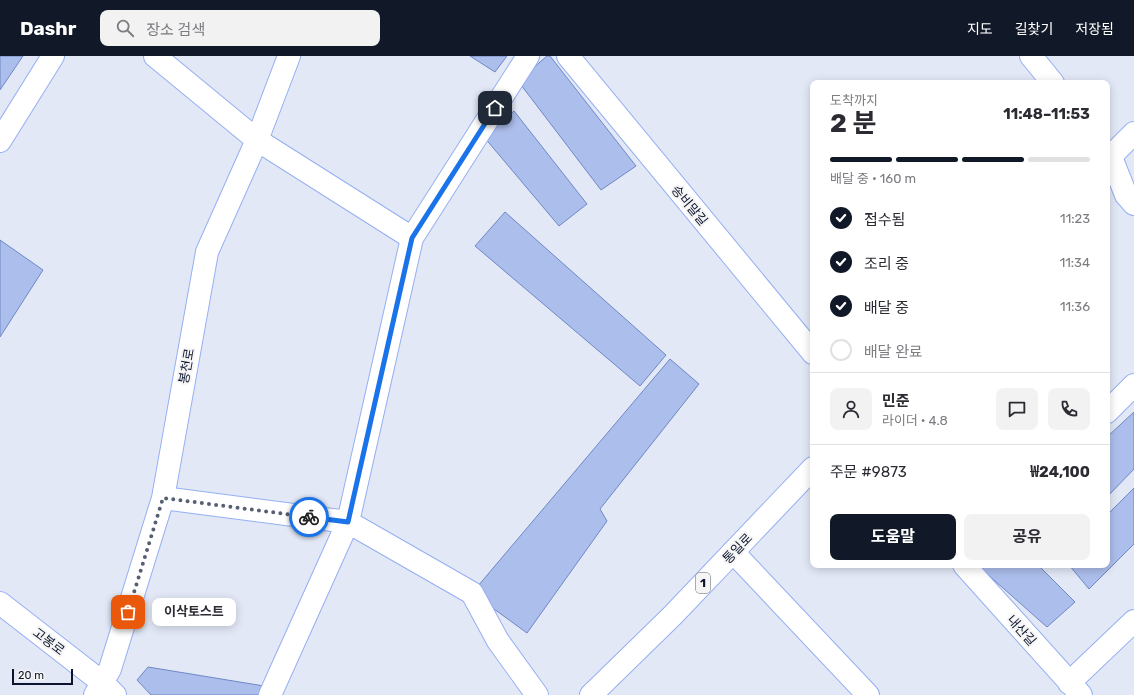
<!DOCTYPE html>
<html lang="ko">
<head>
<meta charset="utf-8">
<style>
	:root { --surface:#fff; --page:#f2f2f3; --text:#2b2b33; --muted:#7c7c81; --line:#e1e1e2; --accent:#111827 }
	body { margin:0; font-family:Rubik,"Noto Sans KR",sans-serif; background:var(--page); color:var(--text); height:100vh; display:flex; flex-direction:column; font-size:15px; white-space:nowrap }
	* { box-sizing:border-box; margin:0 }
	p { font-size:13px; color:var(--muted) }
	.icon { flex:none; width:22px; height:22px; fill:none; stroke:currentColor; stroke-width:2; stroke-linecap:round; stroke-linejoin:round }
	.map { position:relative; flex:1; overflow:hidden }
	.details { position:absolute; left:810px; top:24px; width:300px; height:488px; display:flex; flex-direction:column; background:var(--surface); border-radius:8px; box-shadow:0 2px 10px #0003 }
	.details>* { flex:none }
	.scale { position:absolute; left:12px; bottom:10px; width:61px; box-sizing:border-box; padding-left:4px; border:2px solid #0c152d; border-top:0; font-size:11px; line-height:14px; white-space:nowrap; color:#0c152d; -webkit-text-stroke:3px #f5f5f5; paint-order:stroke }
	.pin { position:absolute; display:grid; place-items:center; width:34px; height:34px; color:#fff; margin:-17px; border-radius:8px; box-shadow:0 2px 6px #0006 }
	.courier { position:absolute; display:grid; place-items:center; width:40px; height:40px; margin:-20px; border:3px solid #1a73e8; border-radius:50%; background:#fff; color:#222; box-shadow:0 1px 5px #0007 }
	.bubble { position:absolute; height:28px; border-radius:8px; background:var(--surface); box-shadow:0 2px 10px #0003; font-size:13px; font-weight:700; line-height:28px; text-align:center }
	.headline em { font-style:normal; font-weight:700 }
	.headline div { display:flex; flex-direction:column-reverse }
	.headline { display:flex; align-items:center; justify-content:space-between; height:68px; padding:0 20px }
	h1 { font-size:26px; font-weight:700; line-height:30px }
	.bar { display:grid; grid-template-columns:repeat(4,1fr); gap:6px 4px; align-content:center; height:48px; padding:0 20px }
	.bar i { height:5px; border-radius:3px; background:var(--line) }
	.bar .current { background:var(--accent) }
	.bar p { grid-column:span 4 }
	.line { display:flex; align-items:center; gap:10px; padding:0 20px; border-top:1px solid var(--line) }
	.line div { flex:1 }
	.round { display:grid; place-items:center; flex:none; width:42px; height:42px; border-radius:8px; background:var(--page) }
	ol { padding:0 20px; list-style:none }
	li { display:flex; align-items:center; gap:12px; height:44px }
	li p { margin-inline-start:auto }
	li .icon { padding:4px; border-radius:50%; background:var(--accent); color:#fff; stroke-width:4 }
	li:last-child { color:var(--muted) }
	li i { width:22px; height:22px; border:2px solid var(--line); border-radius:50% }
	.button { display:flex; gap:8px; margin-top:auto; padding:8px 20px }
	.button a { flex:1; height:46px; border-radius:8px; background:var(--accent); color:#fff; font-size:16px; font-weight:700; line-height:46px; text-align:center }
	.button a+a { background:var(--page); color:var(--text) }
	header { display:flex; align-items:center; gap:24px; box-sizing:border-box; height:56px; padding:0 20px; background:var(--accent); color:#fff }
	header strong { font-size:19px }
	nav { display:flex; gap:22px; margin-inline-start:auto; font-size:14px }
	.search { width:280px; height:36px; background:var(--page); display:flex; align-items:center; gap:10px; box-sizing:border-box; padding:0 14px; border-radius:8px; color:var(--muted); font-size:15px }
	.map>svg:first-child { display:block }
	.building { fill:#acbeeb; stroke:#6e87c6 }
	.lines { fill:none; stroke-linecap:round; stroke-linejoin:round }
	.minor-casing { stroke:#95aff2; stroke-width:24 }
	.major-casing { stroke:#95aff2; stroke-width:24 }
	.minor { stroke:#fff; stroke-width:22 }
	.major { stroke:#fff; stroke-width:22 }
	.done { stroke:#575f73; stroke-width:4; stroke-dasharray:0 7.2 }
	.route { stroke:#1a73e8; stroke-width:5 }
	.labels { text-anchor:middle; stroke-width:4; stroke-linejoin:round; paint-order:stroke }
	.shield { fill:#f5f5f5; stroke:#525869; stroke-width:1 }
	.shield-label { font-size:12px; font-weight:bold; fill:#0c152d }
	.street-label { font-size:13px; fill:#0c152d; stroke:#f5f5f5 }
</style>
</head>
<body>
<header>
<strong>Dashr</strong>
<div class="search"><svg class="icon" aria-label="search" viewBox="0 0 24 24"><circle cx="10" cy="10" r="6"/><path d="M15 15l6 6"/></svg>장소 검색</div>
<nav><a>지도</a><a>길찾기</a><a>저장됨</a></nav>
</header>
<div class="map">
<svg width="1134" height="639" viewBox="0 0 1134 639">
	<rect width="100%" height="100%" fill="#e2e8f6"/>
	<!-- building -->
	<path class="building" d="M 0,0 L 23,0 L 0,34 Z
		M 470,0 L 507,0 L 495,16 Z
		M 547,0 L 550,0 L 636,110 L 601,134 L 518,25 Z
		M 514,55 L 587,148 L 559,170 L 484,81 Z
		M 505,156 L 666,299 L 640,330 L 475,190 Z
		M 0,184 L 43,214 L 0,281 Z
		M 670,303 L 699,328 L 600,453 L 607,465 L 527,577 L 472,537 Z
		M 1134,356 L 1134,413 L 1107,441 L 1107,381 Z
		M 1134,432 L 1134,488 L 1089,533 L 1069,509 L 1107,509 L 1107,459 Z
		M 977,509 L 1038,509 L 1075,546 L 1047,571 Z
		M 148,611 L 264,630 L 259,639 L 151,639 L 137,624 Z"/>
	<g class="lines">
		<!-- minor casing -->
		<g class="minor-casing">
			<path id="minor" d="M 155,0 L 257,84 L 412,182
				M 568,0 L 813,297
				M 1031,0 L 1053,27
				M 0,85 L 53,0
				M 1107,96 L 1111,101 L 1126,139 L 1134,148
				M 1107,356 L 1134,329
				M 163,442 L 348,466 L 472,537 L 498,585 L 537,639
				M 733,496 L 868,639
				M 964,509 L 1081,639
				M 1069,627 L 1134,565
				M 95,639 L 110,613 L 163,442 L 207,196 L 257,84 L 289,0
				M 270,639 L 348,466 L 412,182 L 528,0"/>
		</g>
		<!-- major casing -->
		<g class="major-casing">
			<path id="major" d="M 1107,104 L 1134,77
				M 0,547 L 103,627 L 115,639
				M 591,639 L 673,559 L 813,412"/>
		</g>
		<!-- minor -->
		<use href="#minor" class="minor"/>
		<!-- major -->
		<use href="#major" class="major"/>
	</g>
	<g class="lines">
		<!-- done -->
		<path class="done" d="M 128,556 L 163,442 L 309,461"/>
		<!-- route -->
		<path class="route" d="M 309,461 L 348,466 L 412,182 L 495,52"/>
	</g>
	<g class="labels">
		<!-- shield labels -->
		<rect class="shield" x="696" y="517" width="14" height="20" rx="3"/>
		<g class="shield-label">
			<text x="703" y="531">1</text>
		</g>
		<!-- street labels -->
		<g class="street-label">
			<text transform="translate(690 149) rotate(50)" y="5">송비말길</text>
			<text transform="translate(186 310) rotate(-80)" y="5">봉천로</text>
			<text transform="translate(737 492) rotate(-46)" y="5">통일로</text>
			<text transform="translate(1022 574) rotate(48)" y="5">내산길</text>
			<text transform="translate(49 585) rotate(37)" y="5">고봉로</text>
		</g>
	</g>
</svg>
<div class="scale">20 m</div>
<div class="pin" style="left:128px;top:556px;background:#ea580c"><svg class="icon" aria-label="bag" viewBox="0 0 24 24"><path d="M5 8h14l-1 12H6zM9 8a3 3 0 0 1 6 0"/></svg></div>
<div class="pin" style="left:495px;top:52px;background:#1f2937"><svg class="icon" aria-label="home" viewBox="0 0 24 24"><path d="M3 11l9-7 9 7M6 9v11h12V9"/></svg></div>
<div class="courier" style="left:309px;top:461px"><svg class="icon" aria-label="bike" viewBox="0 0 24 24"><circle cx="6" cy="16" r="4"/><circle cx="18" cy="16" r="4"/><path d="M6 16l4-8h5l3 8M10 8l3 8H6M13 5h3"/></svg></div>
<div class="bubble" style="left:152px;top:542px;width:84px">이삭토스트</div>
<section class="details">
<div class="headline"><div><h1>2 분</h1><p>도착까지</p></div><em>11:48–11:53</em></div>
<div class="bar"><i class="current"></i><i class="current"></i><i class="current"></i><i></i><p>배달 중 · 160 m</p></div>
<ol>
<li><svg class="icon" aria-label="check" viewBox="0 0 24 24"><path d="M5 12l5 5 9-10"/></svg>접수됨<p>11:23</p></li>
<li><svg class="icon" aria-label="check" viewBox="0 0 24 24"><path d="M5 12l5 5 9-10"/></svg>조리 중<p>11:34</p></li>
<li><svg class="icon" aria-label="check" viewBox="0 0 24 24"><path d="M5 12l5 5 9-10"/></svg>배달 중<p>11:36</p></li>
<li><i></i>배달 완료</li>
</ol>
<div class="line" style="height:72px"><a class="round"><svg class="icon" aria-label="person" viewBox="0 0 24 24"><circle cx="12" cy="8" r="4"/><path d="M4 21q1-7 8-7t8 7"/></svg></a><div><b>민준</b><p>라이더 · 4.8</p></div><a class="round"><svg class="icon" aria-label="chat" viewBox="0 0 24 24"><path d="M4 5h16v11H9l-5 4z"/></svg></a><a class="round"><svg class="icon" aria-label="phone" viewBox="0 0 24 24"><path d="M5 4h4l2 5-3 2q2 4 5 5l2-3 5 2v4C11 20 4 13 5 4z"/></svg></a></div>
<div class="line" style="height:52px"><div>주문 #9873</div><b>₩24,100</b></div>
<div class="button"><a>도움말</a><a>공유</a></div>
</section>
</div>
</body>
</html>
